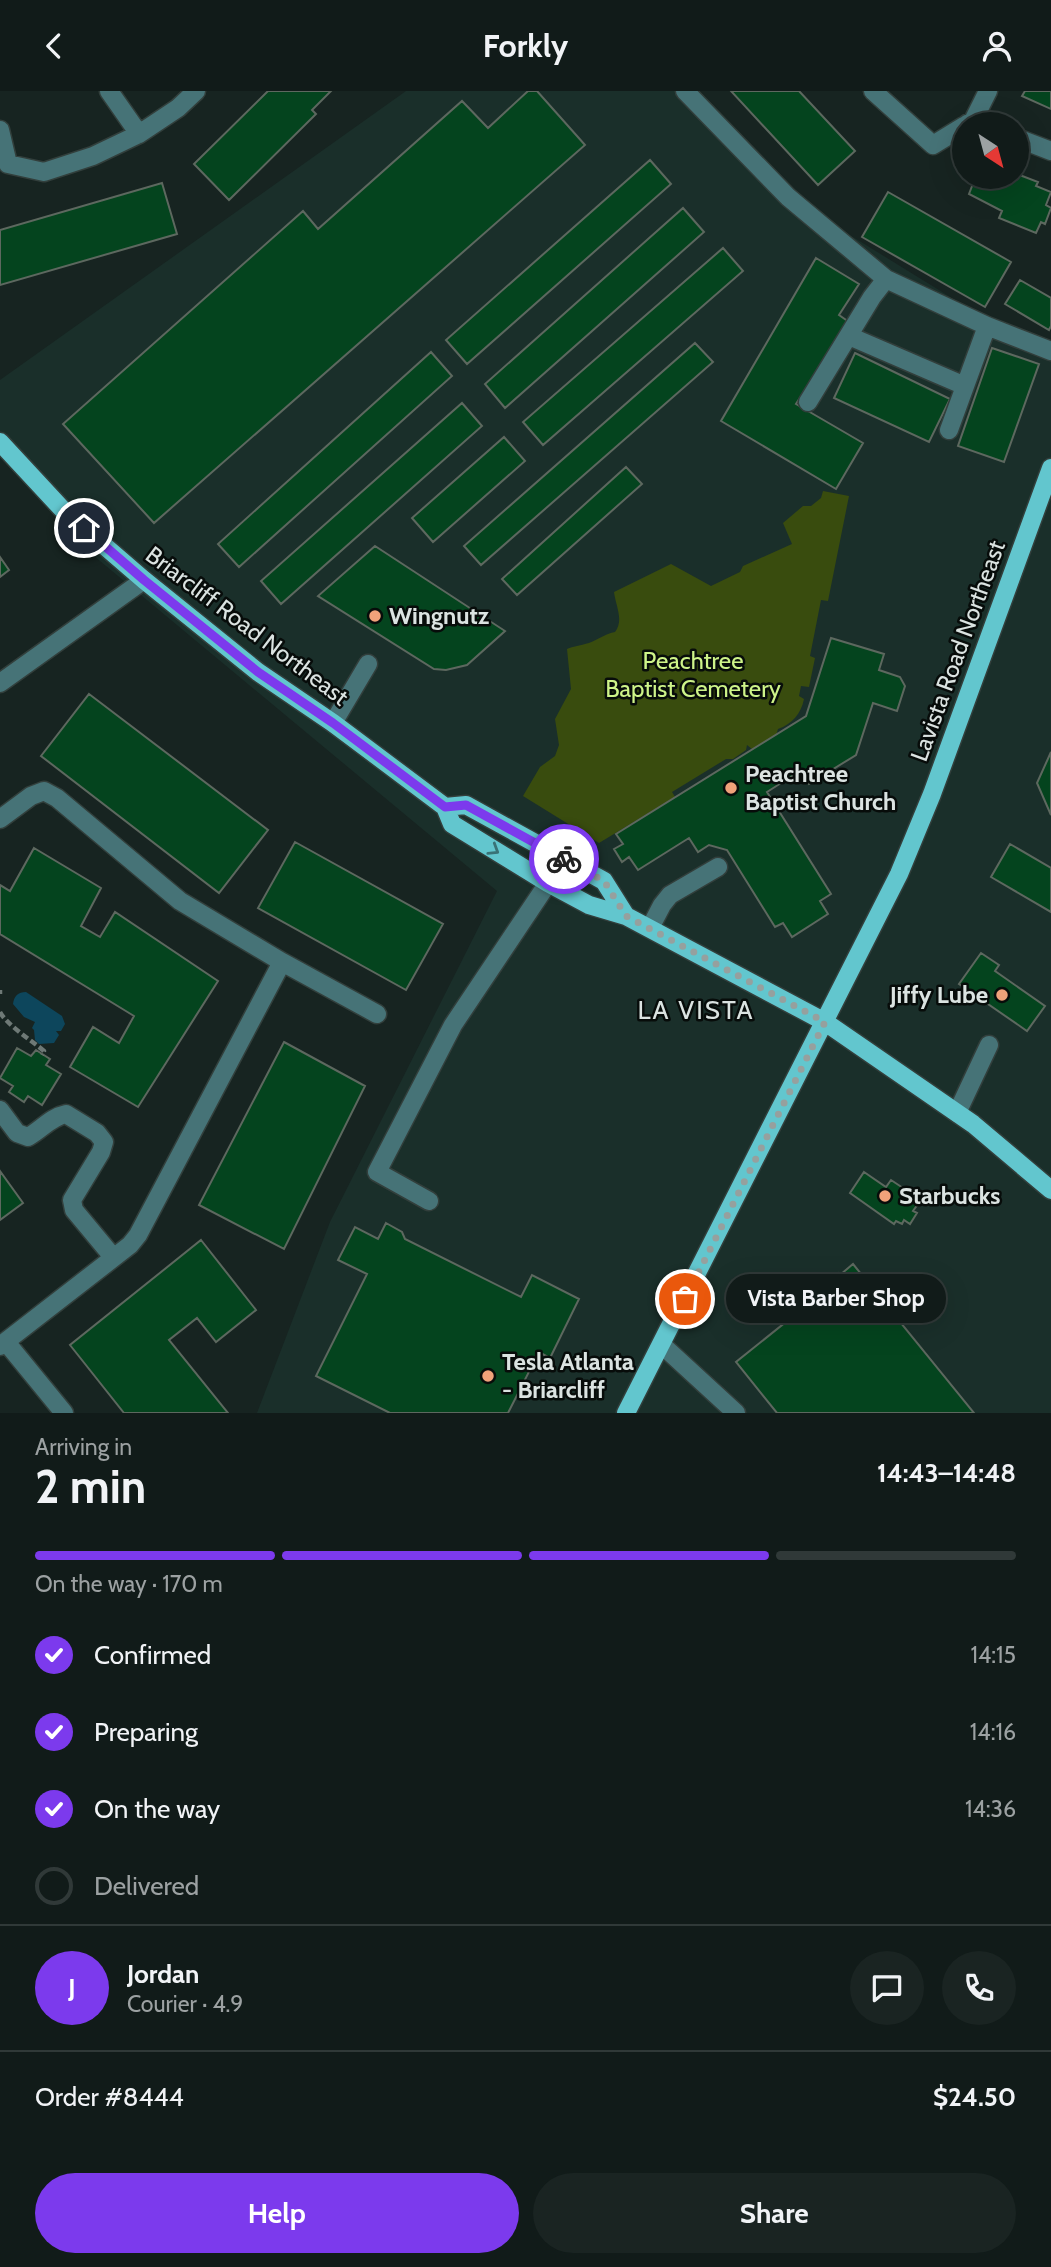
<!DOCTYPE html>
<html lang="en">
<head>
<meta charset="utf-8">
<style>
	:root { --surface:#111b19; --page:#1a2422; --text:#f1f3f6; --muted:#9ca1a2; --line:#303938; --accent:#7c3aed }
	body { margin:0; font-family:Cabin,sans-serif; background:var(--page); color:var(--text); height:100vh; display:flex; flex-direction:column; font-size:26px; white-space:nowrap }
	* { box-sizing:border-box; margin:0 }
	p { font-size:23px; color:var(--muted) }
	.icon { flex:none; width:38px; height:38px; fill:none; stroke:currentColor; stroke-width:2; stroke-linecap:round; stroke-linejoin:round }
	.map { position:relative; height:1322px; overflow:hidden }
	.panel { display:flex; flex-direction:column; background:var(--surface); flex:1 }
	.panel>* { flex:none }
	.needle { width:46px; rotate:144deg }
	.fabs { position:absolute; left:952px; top:21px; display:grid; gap:14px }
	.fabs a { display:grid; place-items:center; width:77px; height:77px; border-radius:50%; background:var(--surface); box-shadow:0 7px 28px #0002,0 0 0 2px var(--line); font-size:35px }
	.pin { position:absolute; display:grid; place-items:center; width:60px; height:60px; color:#fff; margin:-30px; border:4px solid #fff; border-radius:50%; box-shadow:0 2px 7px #0007 }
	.courier { position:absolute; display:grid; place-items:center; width:70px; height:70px; margin:-35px; border:5px solid #7c3aed; border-radius:50%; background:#fff; color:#222; box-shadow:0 2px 9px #0007 }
	.bubble { position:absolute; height:49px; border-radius:24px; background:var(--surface); box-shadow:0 7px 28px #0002,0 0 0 2px var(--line); font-size:23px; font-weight:800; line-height:49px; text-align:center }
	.summary em { font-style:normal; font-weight:800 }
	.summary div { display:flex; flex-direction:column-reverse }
	.summary { display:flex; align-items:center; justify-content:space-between; height:119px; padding:0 35px }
	h1 { font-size:46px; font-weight:800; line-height:52px }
	.bar { display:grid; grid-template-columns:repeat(4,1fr); gap:10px 7px; align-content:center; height:84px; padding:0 35px }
	.bar i { height:9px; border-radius:5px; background:var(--line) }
	.bar .selected { background:var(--accent) }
	.bar p { grid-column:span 4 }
	.line { display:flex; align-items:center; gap:18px; padding:0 35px; border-top:2px solid var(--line) }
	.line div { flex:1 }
	.round { display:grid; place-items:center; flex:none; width:74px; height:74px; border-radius:37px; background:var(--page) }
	ol { padding:0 35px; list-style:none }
	li { display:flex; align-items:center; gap:21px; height:77px }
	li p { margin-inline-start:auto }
	li .icon { padding:7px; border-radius:50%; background:var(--accent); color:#fff; stroke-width:4 }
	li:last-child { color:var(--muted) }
	li i { width:38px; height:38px; border:4px solid var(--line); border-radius:50% }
	.cta { display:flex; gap:14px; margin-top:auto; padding:14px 35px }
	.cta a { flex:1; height:80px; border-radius:42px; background:var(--accent); color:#fff; font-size:28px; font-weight:800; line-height:80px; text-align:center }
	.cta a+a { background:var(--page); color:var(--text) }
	header { display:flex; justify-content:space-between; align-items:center; height:91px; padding:0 35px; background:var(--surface); font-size:32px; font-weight:800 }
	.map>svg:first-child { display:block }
	.built { fill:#1a2f2a }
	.green { fill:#394c0e }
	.water { fill:#0d465c }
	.building { fill:#04441e; stroke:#5d685f; stroke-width:2 }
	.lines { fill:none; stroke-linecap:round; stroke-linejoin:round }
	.minor-casing { stroke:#323f3c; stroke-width:21 }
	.major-casing { stroke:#323f3c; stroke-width:21 }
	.path { stroke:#6e7976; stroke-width:4.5; stroke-dasharray:7 3.5; stroke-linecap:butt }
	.minor { stroke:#467377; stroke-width:18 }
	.major { stroke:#62c6ce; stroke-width:18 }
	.oneway { stroke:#397276 }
	.done { stroke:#96a09e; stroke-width:7; stroke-dasharray:0 12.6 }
	.route { stroke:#7c3aed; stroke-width:9 }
	.poi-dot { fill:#f0a27a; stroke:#070c0a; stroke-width:2.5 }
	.labels { text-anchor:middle; stroke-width:5; stroke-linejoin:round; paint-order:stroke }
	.poi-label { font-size:24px; font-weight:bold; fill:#dbe3e1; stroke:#070c0a; text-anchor:start }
	.street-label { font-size:24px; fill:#dbe3e1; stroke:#070c0a }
	.park-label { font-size:24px; fill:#cef489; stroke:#070c0a }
	.neighbourhood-label { font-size:26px; letter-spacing:2px; fill:#dbe3e1; stroke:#070c0a }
</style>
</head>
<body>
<header><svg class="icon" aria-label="back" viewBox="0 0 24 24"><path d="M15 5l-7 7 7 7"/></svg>Forkly<svg class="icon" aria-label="person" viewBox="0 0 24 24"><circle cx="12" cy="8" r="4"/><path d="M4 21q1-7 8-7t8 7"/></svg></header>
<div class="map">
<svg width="1051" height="1322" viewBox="0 0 1051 1322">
	<rect width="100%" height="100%" fill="#172421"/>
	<!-- built -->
	<path class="built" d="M 406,0 L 684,0 L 788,106 L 1051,268 L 1051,1322 L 257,1322 L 330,1131 L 497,800 L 88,460 L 0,351 L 0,289 Z"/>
	<!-- green -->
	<path class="green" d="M 823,400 L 849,405 L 828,510 L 821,509 L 810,565 L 815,567 L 809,596 L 801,595 L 799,605 L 804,608 C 801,623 792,633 778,638 L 776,644 L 752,658 L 747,654 L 746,659 L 733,668 L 726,668 L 672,701 L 675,706 L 599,752 L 523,705 L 540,676 L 555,665 L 559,654 L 555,628 L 571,598 L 567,558 C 574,555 578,555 585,553 C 596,551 603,543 615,541 C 624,529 616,516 614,501 L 671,473 L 711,495 L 740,481 L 743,475 L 792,453 L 783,432 L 803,415 L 811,415 L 821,407 Z"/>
	<!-- water -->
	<path class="water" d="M 26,901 L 62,925 L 65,933 L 61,940 L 56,940 L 59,944 L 54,952 L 39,953 L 35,949 L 34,939 L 32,937 L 35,931 L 24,926 L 13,913 C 14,905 18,901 26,901 Z"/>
	<!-- building -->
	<path class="building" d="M 268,0 L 331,0 L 312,19 L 316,23 L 229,109 L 194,73 Z
		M 528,0 L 537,0 L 585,54 L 154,432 L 63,333 L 303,120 L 318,138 L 462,10 L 488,37 Z
		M 731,0 L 799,0 L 855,60 L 818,94 Z
		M 1025,0 L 1051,0 L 1051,18 L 1022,5 Z
		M 650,69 L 671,93 L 467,273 L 446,249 Z
		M 1017,83 L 1038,91 L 1036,95 L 1051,101 L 1046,114 L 1051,117 L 1045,133 L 1041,131 L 1036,142 L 999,127 L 1002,120 L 969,103 L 974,90 L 976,92 L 979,86 L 1017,86 Z
		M 162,92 L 177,143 L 0,194 L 0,139 Z
		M 888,101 L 1011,171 L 985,216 L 862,146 Z
		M 683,117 L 704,141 L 505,317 L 485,293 Z
		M 723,157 L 743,180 L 543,354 L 523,331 Z
		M 816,167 L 859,193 L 839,224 L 849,231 L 796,313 L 863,352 L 836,398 L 721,330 Z
		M 1020,189 L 1051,207 L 1051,235 L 1049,239 L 1005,213 Z
		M 695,252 L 713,271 L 481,474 L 464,455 Z
		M 992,257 L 1039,273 L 1004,371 L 958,355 Z
		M 431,261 L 452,285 L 239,476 L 218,453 Z
		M 855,262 L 950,308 L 929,351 L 834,307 Z
		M 462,312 L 482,335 L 281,513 L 261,490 Z
		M 504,346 L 525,370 L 433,451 L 412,427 Z
		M 626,376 L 642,393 L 517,504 L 502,488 Z
		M 375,455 L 505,540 L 467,574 L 446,579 L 434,578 L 318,505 Z
		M 0,466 L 9,479 L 0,486 Z
		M 831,547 L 884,563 L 879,579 L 900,586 L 905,595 L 897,620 L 873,612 L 856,664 L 809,693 L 800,680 L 767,701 L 831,803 L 820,810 L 828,823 L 792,846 L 783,832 L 775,836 L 727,759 L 709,754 L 698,761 L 689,747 L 638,779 L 629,766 L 622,771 L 614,758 L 623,753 L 616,743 L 806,625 Z
		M 89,603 L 268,739 L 219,802 L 41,665 Z
		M 1051,661 L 1051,724 L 1037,692 Z
		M 295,751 L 443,833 L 406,899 L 258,817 Z
		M 1010,753 L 1051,777 L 1051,821 L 991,786 Z
		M 34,757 L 101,797 L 81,835 L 100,846 L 115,821 L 218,890 L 138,1016 L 70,976 L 93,936 L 119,952 L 134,925 L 0,843 L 0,794 L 10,800 Z
		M 981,862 L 999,874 L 995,880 L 1045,915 L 1027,940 L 959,893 Z
		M 284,951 L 365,995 L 284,1158 L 199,1114 Z
		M 17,957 L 31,965 L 36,959 L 50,968 L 46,974 L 61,983 L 42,1014 L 28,1005 L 24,1011 L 9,1001 L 13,995 L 0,987 Z
		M 0,1080 L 23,1112 L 0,1129 Z
		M 864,1081 L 886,1096 L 891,1089 L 921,1109 L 913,1120 L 917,1122 L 910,1133 L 904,1129 L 902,1133 L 896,1130 L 894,1133 L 850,1102 Z
		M 386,1132 L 402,1141 L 405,1148 L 521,1206 L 532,1184 L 579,1208 L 550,1267 L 539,1261 L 508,1322 L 390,1322 L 316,1285 L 367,1183 L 338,1169 L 355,1136 L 378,1148 Z
		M 201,1149 L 256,1219 L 216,1251 L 197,1227 L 169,1249 L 228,1322 L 124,1322 L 70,1254 Z
		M 853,1173 L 974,1322 L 777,1322 L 736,1271 L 817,1206 L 813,1201 L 838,1182 L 840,1184 Z"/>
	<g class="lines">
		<!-- minor casing -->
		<g class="minor-casing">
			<path id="minor" d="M 109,0 L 139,43
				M 685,0 L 788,106 L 886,188 L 987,235 L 1051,260
				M 873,0 L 933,54 L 964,35
				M 967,33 L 973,30 L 988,0
				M 0,39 L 8,73 L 44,81 L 93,65 L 139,43 L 178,17 L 196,0
				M 1017,47 L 1051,60
				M 849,245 L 965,295
				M 808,311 L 872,206 L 886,188
				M 949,339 L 987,235
				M 0,592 L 144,489
				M 333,632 L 368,573
				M 0,728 L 31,705 L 44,700 L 57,707 L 180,810 L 282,871 L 138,1144 L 130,1154 L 0,1255
				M 650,837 L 662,814 L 670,804 L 718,776
				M 282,871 L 377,923
				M 0,1019 L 17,1042 L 28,1046 C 42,1038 51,1026 66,1023 L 97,1042 L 104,1051 L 101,1061 L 72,1109 L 74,1119 L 113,1166
				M 957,1022 L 989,954
				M 429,1110 L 377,1081 L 453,934 L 548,792
				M 6,1251 L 64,1322
				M 662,1254 L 736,1322"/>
		</g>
		<!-- major casing -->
		<g class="major-casing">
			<path id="major" d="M 0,351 L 64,420 L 144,489 L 258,581 L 333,632 L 445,716 L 452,733 L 548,792 L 589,814 L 626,825 L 825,931 L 973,1033 L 1051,1099
				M 445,716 L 466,714 L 604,790 L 626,825
				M 626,1322 L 899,783 L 932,703 L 1051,377"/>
		</g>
		<!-- path -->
		<path class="path" d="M 0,899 L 0,903
			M 0,921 C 7,934 31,949 44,960 L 42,964"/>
		<!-- minor -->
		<use href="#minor" class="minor"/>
		<!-- major -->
		<use href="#major" class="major"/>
	</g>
	<!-- one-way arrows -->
	<defs><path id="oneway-chevron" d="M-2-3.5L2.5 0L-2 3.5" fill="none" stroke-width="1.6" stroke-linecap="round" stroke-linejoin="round" transform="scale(1.75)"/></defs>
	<use class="oneway" href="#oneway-chevron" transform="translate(494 759) rotate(32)"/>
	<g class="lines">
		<!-- done -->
		<path class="done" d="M 564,768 L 604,790 L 626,825 L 825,931 L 685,1208"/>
		<!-- route -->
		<path class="route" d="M 84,437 L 144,489 L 258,581 L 333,632 L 445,716 L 466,714 L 564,768"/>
	</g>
	<!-- markers -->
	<g class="poi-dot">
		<circle cx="375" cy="525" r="7"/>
		<circle cx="731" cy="697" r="7"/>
		<circle cx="1002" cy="904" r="7"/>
		<circle cx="885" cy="1105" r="7"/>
		<circle cx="488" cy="1285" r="7"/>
	</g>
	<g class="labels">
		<!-- poi labels -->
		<g class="poi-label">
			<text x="389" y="533">Wingnutz</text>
			<text x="745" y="691">Peachtree<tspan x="745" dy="28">Baptist Church</tspan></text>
			<text x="988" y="912" text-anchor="end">Jiffy Lube</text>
			<text x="899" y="1113">Starbucks</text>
			<text x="502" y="1279">Tesla Atlanta<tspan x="502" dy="28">- Briarcliff</tspan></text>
		</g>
		<!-- street labels -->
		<g class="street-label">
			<text transform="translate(247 535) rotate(37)" y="8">Briarcliff Road Northeast</text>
			<text transform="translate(958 560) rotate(-70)" y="8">Lavista Road Northeast</text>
		</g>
		<!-- park labels -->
		<g class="park-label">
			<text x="693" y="578">Peachtree<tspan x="693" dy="28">Baptist Cemetery</tspan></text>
		</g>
		<!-- neighbourhood labels -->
		<g class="neighbourhood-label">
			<text x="696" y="928">LA VISTA</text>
		</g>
	</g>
</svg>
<div class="fabs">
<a><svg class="needle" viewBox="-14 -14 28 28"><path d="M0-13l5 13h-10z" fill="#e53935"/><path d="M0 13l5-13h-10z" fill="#9ca1a2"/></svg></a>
</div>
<div class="pin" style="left:685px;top:1208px;background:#ea580c"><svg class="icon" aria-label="bag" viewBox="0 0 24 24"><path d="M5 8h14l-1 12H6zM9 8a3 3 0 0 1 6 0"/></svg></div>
<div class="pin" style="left:84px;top:437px;background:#1f2937"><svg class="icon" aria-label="home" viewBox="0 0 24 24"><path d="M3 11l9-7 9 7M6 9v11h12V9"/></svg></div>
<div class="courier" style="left:564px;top:768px"><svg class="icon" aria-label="bike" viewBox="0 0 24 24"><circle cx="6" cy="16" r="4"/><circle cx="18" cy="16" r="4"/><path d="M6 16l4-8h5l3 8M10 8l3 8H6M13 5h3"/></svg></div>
<div class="bubble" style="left:726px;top:1183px;width:220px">Vista Barber Shop</div>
</div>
<section class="panel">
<div class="summary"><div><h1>2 min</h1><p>Arriving in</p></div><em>14:43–14:48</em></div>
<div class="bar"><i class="selected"></i><i class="selected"></i><i class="selected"></i><i></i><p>On the way · 170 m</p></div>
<ol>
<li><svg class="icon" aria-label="check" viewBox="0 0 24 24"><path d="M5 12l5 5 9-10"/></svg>Confirmed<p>14:15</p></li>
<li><svg class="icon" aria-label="check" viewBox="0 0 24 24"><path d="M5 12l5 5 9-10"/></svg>Preparing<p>14:16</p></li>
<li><svg class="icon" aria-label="check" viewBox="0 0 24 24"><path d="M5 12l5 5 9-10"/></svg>On the way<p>14:36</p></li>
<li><i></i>Delivered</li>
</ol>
<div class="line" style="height:126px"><b class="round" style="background:var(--accent);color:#fff">J</b><div><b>Jordan</b><p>Courier · 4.9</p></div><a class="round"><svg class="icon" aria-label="chat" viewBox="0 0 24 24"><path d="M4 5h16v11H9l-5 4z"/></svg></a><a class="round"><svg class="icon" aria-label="phone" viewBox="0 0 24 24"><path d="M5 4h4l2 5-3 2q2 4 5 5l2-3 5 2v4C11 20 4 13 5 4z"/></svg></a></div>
<div class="line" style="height:91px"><div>Order #8444</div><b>$24.50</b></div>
<div class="cta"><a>Help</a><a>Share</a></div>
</section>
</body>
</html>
